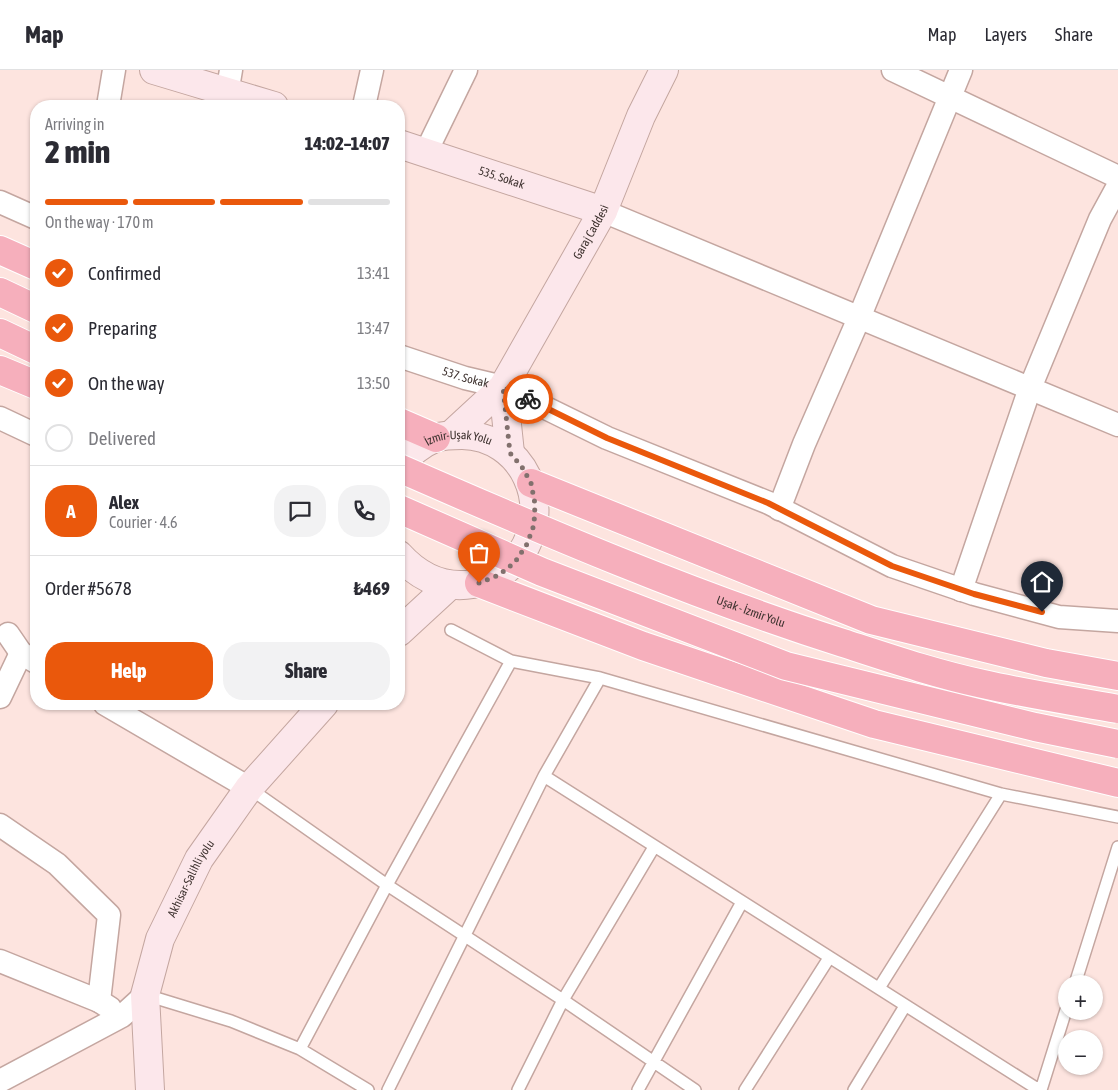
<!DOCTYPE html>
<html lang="en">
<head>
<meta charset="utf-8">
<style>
	:root { --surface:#fff; --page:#f2f2f3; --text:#2b2b33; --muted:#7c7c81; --line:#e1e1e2; --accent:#ea580c }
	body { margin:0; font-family:"Asap Condensed",sans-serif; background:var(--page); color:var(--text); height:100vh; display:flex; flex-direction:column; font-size:19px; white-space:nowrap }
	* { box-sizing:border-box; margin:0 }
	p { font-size:16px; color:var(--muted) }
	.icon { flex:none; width:28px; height:28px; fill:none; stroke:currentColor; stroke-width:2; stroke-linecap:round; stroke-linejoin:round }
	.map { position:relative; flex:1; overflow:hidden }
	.panel { position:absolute; left:30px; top:30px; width:375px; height:610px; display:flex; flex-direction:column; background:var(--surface); border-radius:20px; box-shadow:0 1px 4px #0004 }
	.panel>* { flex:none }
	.controls { position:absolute; left:1058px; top:905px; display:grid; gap:10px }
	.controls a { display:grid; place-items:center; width:45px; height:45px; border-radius:50%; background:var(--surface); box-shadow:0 1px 4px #0004; font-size:25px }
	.pin { position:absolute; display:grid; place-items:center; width:42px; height:42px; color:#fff; margin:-51px -21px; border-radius:50% 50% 50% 0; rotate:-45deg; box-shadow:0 0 5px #0007 }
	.pin .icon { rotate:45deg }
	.courier { position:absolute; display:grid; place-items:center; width:50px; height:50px; margin:-25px; border:4px solid #ea580c; border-radius:50%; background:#fff; color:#222; box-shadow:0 1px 6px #0007 }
	.overview em { font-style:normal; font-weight:800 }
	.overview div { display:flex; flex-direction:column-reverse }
	.overview { display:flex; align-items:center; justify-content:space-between; height:85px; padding:0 15px }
	h1 { font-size:32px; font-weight:800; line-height:38px }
	.bar { display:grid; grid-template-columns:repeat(4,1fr); gap:8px 5px; align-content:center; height:60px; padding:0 15px }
	.bar i { height:6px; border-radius:4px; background:var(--line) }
	.bar .current { background:var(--accent) }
	.bar p { grid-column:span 4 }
	.line { display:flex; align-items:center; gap:12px; padding:0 15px; border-top:1px solid var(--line) }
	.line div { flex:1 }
	.round { display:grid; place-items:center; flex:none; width:52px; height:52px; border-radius:20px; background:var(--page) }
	ol { padding:0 15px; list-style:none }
	li { display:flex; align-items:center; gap:15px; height:55px }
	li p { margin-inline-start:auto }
	li .icon { padding:5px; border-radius:50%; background:var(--accent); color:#fff; stroke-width:4 }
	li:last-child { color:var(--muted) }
	li i { width:28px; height:28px; border:2px solid var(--line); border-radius:50% }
	.primary-button { display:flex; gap:10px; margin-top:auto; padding:10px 15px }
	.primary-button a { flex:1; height:58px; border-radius:20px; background:var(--accent); color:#fff; font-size:20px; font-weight:800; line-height:58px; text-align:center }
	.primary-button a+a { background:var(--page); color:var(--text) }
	header { display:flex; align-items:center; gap:30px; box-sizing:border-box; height:70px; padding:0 25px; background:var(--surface); border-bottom:1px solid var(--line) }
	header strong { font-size:24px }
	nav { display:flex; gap:28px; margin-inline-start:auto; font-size:18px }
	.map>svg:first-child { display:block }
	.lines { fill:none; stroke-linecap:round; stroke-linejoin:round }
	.lane-casing { stroke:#c4a6a0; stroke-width:14 }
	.street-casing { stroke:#c4a6a0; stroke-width:25 }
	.secondary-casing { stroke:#c4a6a0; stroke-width:30 }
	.highway-casing { stroke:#fff; stroke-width:30 }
	.lane { stroke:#fff; stroke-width:11 }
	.street { stroke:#fff; stroke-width:22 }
	.secondary { stroke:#fce7eb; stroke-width:28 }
	.highway { stroke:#f6afbc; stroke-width:28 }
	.highway-bridge-casing { stroke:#fff; stroke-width:30; stroke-linecap:butt }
	.highway-bridge { stroke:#f6afbc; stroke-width:28 }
	.done { stroke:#81706d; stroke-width:5; stroke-dasharray:0 9 }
	.route { stroke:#ea580c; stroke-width:6 }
	.labels { text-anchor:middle; stroke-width:4; stroke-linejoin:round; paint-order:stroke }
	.street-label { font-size:12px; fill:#3e322f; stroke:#fde4df }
</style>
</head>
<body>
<header>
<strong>Map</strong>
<nav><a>Map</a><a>Layers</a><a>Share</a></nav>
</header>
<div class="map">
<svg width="1118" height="1020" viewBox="0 0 1118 1020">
	<rect width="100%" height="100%" fill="#fde4df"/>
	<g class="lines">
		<!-- lane casing -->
		<g class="lane-casing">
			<path id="lane" d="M 511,591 L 600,608 L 1001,724 L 1118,747
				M 544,706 L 1039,1020
				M 249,718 L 387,815 L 563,930 L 695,1020
				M 1075,914 L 1118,777
				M 879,918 L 1001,724
				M 146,925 L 231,951 L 300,979 L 368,1020
				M 300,979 L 387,815 L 511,591 L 451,560
				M 388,1020 L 544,706 L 600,608
				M 518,1020 L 563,930 L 654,777
				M 638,1020 L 742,832
				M 745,1020 L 829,888
				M 854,1020 L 905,936
				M 1041,1020 L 1066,940"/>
		</g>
		<!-- street casing -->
		<g class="street-casing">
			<g id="street">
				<path d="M 893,0 L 1118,107"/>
				<path d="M 108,36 L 114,0"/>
				<path d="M 225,36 L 231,0"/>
				<path d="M 364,36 L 372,0"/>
				<path d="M 426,82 L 466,0"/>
				<path d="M 0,132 L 36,148"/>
				<path d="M 603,141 L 1118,355"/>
				<path id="s1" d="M 399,286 L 465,308 L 503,317 L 607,368 L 769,433 L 892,496 L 974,524 L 1059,547 L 1118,551"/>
				<path d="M 0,348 L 36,365"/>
				<path d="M 779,439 L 804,374 L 859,248 L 961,0"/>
				<path d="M 961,520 L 1030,318 L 1100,149 L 1118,116"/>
				<path d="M 8,564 L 21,583 L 36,592"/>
				<path d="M 0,627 L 21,583"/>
				<path d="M 105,634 L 249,718"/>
				<path d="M 0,755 L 57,794 L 109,845 L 99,931"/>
				<path d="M 0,891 L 99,931 L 110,938"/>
				<path d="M 0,1011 L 122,946 L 145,925"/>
			</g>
		</g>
		<!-- secondary casing -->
		<g class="secondary-casing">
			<g id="secondary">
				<path d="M 154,0 L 274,36"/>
				<path id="s2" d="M 399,74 L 603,141"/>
				<path d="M 503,317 L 510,383"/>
				<path id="s3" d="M 451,365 L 503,317 L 603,141 L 641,46 L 664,0"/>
				<path id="s4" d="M 399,395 C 410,384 420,374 435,368 C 444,365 453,365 462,365 C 523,366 555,436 520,485 C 509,500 492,511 473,514 C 443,519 419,507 399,485"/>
				<path d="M 399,562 L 450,515"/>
				<path id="s5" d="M 150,1020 L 145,925 L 160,869 L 199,789 L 249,718 L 324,634"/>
			</g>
		</g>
		<!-- highway casing -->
		<g class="highway-casing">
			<path id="highway" d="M 0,180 L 36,196
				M 0,222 L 36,239
				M 0,263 L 36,280
				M 0,300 L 36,315
				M 399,352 L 436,368
				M 531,413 L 871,550 L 1046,593 L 1118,606
				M 479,513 L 643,576 L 874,654 L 1118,713"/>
		</g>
		<!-- lane -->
		<use href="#lane" class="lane"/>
		<!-- street -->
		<use href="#street" class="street"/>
		<!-- secondary -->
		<use href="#secondary" class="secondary"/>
		<!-- highway -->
		<use href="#highway" class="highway"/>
		<!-- highway-bridge casing -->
		<g class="highway-bridge-casing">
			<g id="highway-bridge">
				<path id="s6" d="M 399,398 C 545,462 692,525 843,573 C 889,588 936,604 983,614 C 1027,624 1073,631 1118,639"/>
				<path d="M 399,439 L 542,502 L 786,596 L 1035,657 L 1118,674"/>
			</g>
		</g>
		<!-- highway-bridge -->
		<use href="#highway-bridge" class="highway-bridge"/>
	</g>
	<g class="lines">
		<!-- done -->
		<path class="done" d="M 479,513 L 499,505 L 515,492 L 527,474 L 534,455 L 535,434 L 531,413 L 522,397 L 510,383 L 503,317 L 528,329"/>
		<!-- route -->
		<path class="route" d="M 528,329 L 607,368 L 768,433 L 892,496 L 974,524 L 1042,542"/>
	</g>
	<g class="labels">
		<!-- street labels -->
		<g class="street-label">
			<text dy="4" stroke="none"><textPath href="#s2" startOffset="108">535. Sokak</textPath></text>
			<text dy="4" stroke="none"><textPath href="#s3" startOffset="249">Garaj Caddesi</textPath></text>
			<text dy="4" stroke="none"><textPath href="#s1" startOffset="70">537. Sokak</textPath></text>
			<text dy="4" stroke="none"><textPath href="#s4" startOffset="69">İzmir-Uşak Yolu</textPath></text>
			<text dy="4" stroke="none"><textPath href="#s6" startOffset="380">Uşak - İzmir Yolu</textPath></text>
			<text dy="4" stroke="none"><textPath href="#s5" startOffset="221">Akhisar-Salihli yolu</textPath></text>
		</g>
	</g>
</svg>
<div class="controls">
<a>+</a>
<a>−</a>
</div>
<div class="pin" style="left:479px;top:513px;background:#ea580c"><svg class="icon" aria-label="bag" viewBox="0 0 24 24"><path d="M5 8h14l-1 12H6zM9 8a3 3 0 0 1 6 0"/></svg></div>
<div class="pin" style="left:1042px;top:542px;background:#1f2937"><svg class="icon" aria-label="home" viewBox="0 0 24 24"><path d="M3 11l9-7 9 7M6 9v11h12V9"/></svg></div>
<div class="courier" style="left:528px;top:329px"><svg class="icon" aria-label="bike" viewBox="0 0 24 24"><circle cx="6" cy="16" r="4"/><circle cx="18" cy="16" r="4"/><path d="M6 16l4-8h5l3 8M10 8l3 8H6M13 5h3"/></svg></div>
<section class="panel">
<div class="overview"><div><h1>2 min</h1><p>Arriving in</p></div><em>14:02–14:07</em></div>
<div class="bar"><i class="current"></i><i class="current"></i><i class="current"></i><i></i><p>On the way · 170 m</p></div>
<ol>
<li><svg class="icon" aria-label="check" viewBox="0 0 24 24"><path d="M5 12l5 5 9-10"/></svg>Confirmed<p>13:41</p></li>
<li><svg class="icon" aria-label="check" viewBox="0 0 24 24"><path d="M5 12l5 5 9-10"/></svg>Preparing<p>13:47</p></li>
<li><svg class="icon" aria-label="check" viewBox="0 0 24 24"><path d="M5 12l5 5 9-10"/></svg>On the way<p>13:50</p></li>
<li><i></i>Delivered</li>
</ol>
<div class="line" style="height:90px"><b class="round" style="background:var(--accent);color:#fff">A</b><div><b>Alex</b><p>Courier · 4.6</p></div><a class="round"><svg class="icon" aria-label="chat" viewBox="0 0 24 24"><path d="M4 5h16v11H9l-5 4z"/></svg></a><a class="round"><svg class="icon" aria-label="phone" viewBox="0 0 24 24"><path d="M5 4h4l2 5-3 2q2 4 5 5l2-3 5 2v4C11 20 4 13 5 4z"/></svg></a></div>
<div class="line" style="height:65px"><div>Order #5678</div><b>₺469</b></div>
<div class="primary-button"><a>Help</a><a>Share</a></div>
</section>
</div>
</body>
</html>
